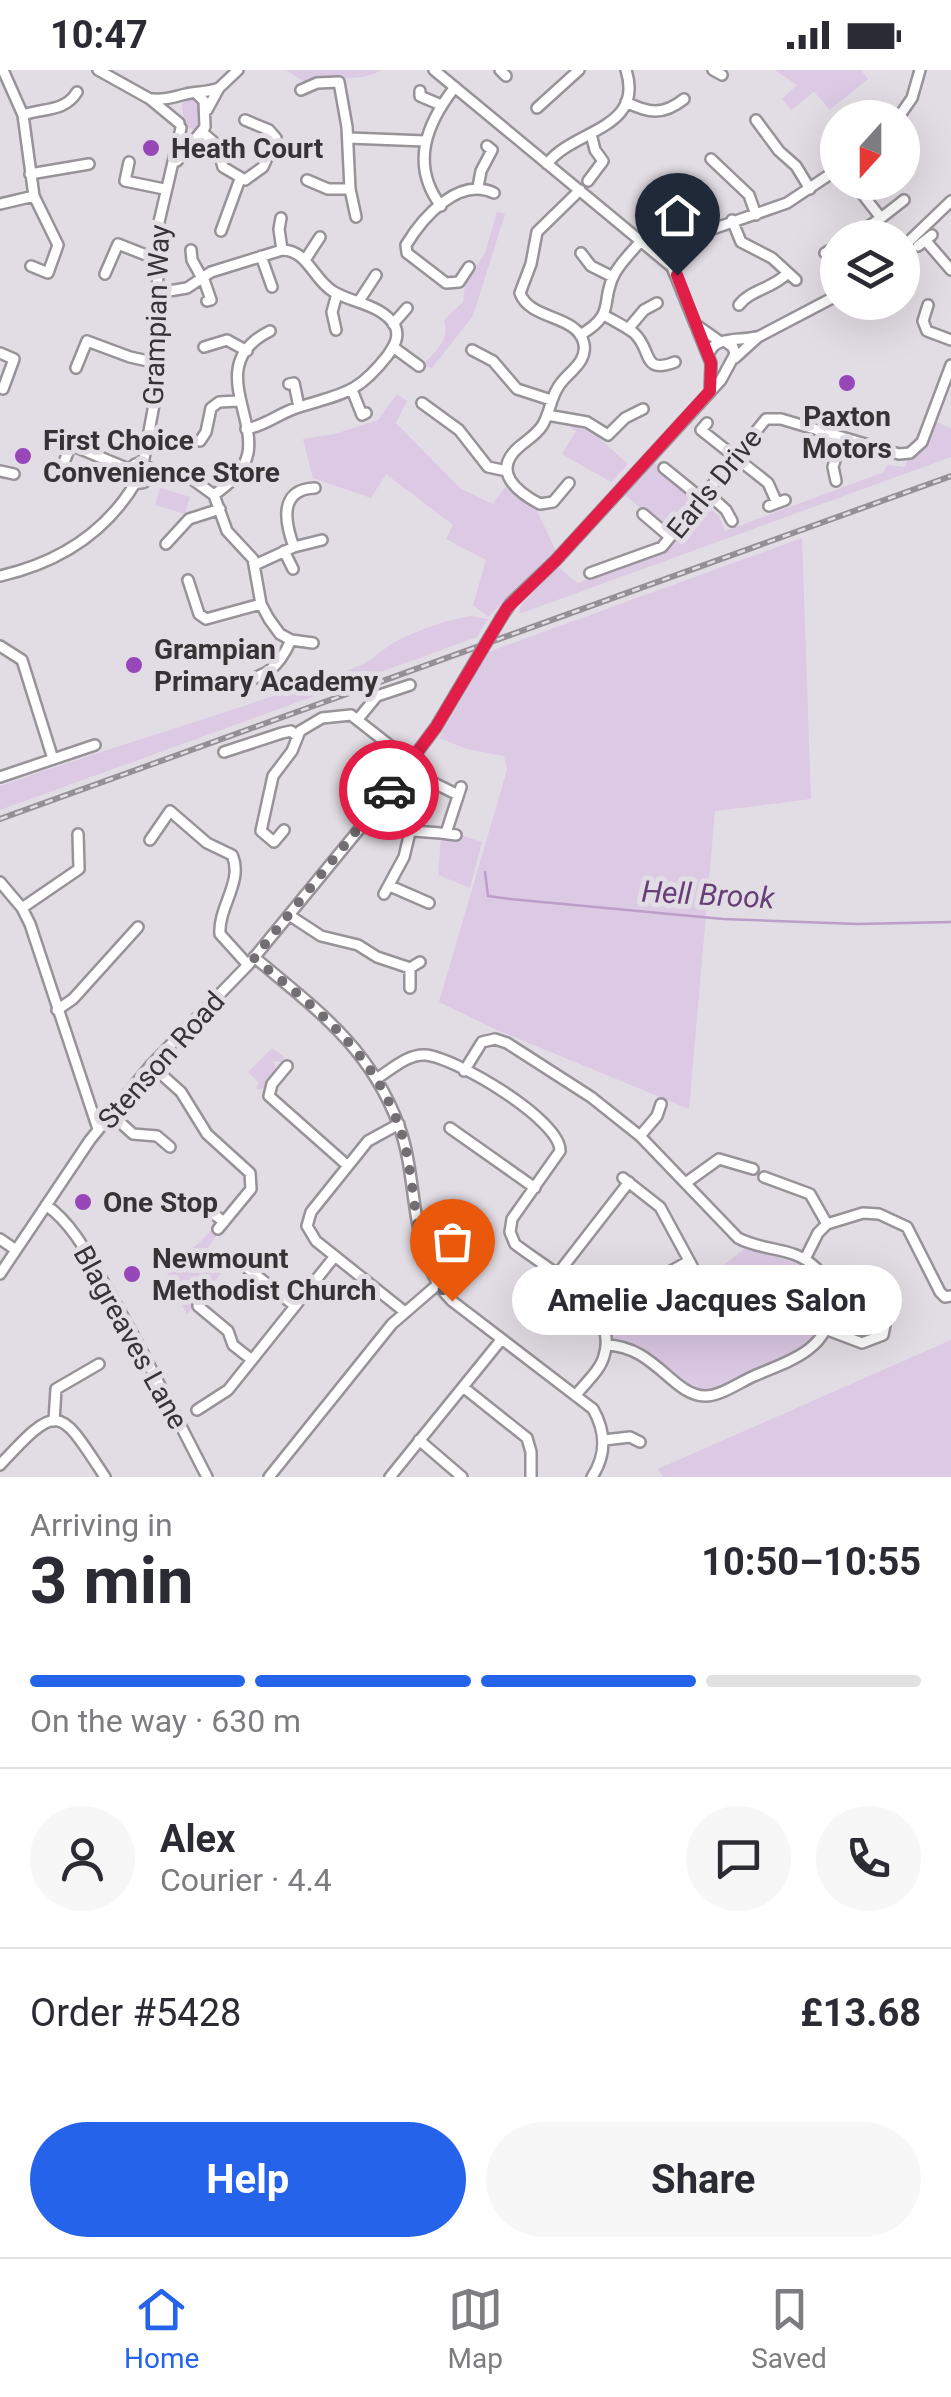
<!DOCTYPE html>
<html lang="en">
<head>
<meta charset="utf-8">
<style>
	:root { --surface:#fff; --page:#f7f7f7; --text:#2b2b33; --muted:#7c7c81; --line:#e1e1e2; --accent:#2563eb }
	body { margin:0; font-family:Roboto,sans-serif; background:var(--page); color:var(--text); height:100vh; display:flex; flex-direction:column; font-size:38px; white-space:nowrap }
	* { box-sizing:border-box; margin:0 }
	p { font-size:32px; color:var(--muted) }
	.icon { flex:none; width:55px; height:55px; fill:none; stroke:currentColor; stroke-width:2; stroke-linecap:round; stroke-linejoin:round }
	.map { position:relative; height:1407px; overflow:hidden }
	.side { display:flex; flex-direction:column; background:var(--surface); flex:1 }
	.side>* { flex:none }
	.needle { width:65px; rotate:201deg }
	.buttons { position:absolute; left:820px; top:30px; display:grid; gap:20px }
	.buttons a { display:grid; place-items:center; width:100px; height:100px; border-radius:50%; background:var(--surface); box-shadow:0 10px 40px #0002; font-size:50px }
	.pin { position:absolute; display:grid; place-items:center; width:85px; height:85px; color:#fff; margin:-102px -42px; border-radius:50% 50% 50% 0; rotate:-45deg; box-shadow:0 0 10px #0007 }
	.pin .icon { rotate:45deg }
	.courier { position:absolute; display:grid; place-items:center; width:100px; height:100px; margin:-50px; border:8px solid #e11d48; border-radius:50%; background:#fff; color:#222; box-shadow:0 2px 12px #0007 }
	.bubble { position:absolute; height:70px; border-radius:35px; background:var(--surface); box-shadow:0 10px 40px #0002; font-size:32px; font-weight:700; line-height:70px; text-align:center }
	.head em { font-style:normal; font-weight:700 }
	.head div { display:flex; flex-direction:column-reverse }
	.head { display:flex; align-items:center; justify-content:space-between; height:170px; padding:0 30px }
	h1 { font-size:65px; font-weight:700; line-height:75px }
	.bar { display:grid; grid-template-columns:repeat(4,1fr); gap:15px 10px; align-content:center; height:120px; padding:0 30px }
	.bar i { height:12px; border-radius:8px; background:var(--line) }
	.bar .active { background:var(--accent) }
	.bar p { grid-column:span 4 }
	.line { display:flex; align-items:center; gap:25px; padding:0 30px; border-top:2px solid var(--line) }
	.line div { flex:1 }
	.round { display:grid; place-items:center; flex:none; width:105px; height:105px; border-radius:52px; background:var(--page) }
	.action { display:flex; gap:20px; margin-top:auto; padding:20px 30px }
	.action a { flex:1; height:115px; border-radius:60px; background:var(--accent); color:#fff; font-size:40px; font-weight:700; line-height:115px; text-align:center }
	.action a+a { background:var(--page); color:var(--text) }
	.status { display:flex; justify-content:space-between; align-items:center; height:70px; padding:0 50px; background:var(--surface); direction:ltr }
	.status svg { height:28px; fill:currentColor }
	.menu { display:flex; justify-content:space-around; align-items:center; height:140px; border-top:2px solid var(--line); background:var(--surface); font-size:28px; color:var(--muted) }
	.menu a { display:grid; justify-items:center; gap:5px }
	.menu .active { color:var(--accent) }
	.map>svg:first-child { display:block }
	.green { fill:#dcc9e4 }
	.lines { fill:none; stroke-linecap:round; stroke-linejoin:round }
	.stream { stroke:#bc9ec9; stroke-width:2.5 }
	.minor-casing { stroke:#979399; stroke-width:14 }
	.minor { stroke:#fff; stroke-width:9 }
	.rail-casing { stroke:#938f95; stroke-width:6 }
	.rail { stroke:#e2dde4; stroke-width:2.5; stroke-dasharray:8; stroke-linecap:butt }
	.minor-bridge-casing { stroke:#979399; stroke-width:14; stroke-linecap:butt }
	.minor-bridge { stroke:#fff; stroke-width:9 }
	.done { stroke:#726e73; stroke-width:10; stroke-dasharray:0 18 }
	.route { stroke:#e11d48; stroke-width:12 }
	.poi-dot { fill:#9747b7; stroke:#e2dde4; stroke-width:4 }
	.labels { text-anchor:middle; stroke-width:10; stroke-linejoin:round; paint-order:stroke }
	.poi-label { font-size:28px; font-weight:bold; fill:#353336; stroke:#e2dde4; text-anchor:start }
	.street-label { font-size:28px; fill:#353336; stroke:#e2dde4 }
	.water-label { font-size:30px; font-style:italic; fill:#673f78; stroke:#e2dde4 }
</style>
</head>
<body>
<div class="status"><b>10:47</b><svg viewBox="0 0 49 12"><path d="M0 12V9h3v3zM5 12V6h3v6zM10 12V3h3v9zM15 12V0h3v12zM26 1h20v11H26zM47 4h2v5h-2z"/></svg></div>
<div class="map">
<svg width="951" height="1407" viewBox="0 0 951 1407">
	<rect width="100%" height="100%" fill="#e2dde4"/>
	<!-- green -->
	<path class="green" d="M 286,0 L 381,0 C 362,13 328,5 306,13 Z
		M 775,0 L 861,0 L 868,9 L 830,40 L 814,22 L 791,40 L 782,29 L 797,15 Z
		M 191,26 L 200,33 L 202,52 L 194,60 L 184,55 L 182,34 Z
		M 497,142 L 505,144 L 473,246 L 432,298 L 422,296 C 435,281 451,270 444,250 L 463,232 L 465,214 L 485,183 Z
		M 397,324 L 407,331 L 396,353 L 461,419 L 493,434 L 505,417 L 536,439 L 556,481 L 488,547 L 473,535 L 486,490 L 446,469 L 453,455 L 386,404 L 371,428 L 313,408 L 303,369 L 335,364 L 378,350 Z
		M 932,350 L 951,358 L 951,387 L 519,544 L 521,535 L 557,496 L 578,513 L 662,480 L 673,466 L 623,423 L 653,392 L 719,446 L 725,461 L 884,402 L 887,395 L 905,397 L 908,388 L 918,381 Z
		M 566,354 L 591,361 L 628,394 L 611,412 L 562,384 L 576,361 Z
		M 160,418 L 190,427 L 185,444 L 155,435 Z
		M 802,468 L 811,729 L 715,741 L 689,1039 L 497,960 L 439,932 L 507,700 L 504,686 L 467,679 L 439,668 L 488,582 Z
		M 470,546 L 488,549 L 477,567 L 0,740 L 0,716 C 118,675 237,640 354,598 C 368,593 374,586 386,578 C 404,564 447,550 470,546 Z
		M 460,765 L 482,772 L 470,818 L 438,805 L 441,766 L 458,770 Z
		M 272,978 L 284,987 L 281,992 L 273,991 L 277,1002 L 265,1018 L 259,1020 L 256,1018 L 259,1013 L 248,1002 Z
		M 213,1158 L 219,1162 L 208,1177 L 228,1195 L 187,1245 L 166,1201 L 167,1192 C 185,1184 200,1175 213,1158 Z
		M 744,1179 C 779,1188 834,1192 822,1245 C 820,1257 813,1271 802,1278 C 778,1296 744,1307 717,1320 C 684,1326 672,1300 648,1283 C 635,1274 623,1273 609,1269 L 606,1241 L 683,1199 L 696,1197 L 703,1205 L 724,1195 Z
		M 951,1270 L 951,1407 L 663,1407 L 658,1399 Z"/>
	<g class="lines">
		<!-- stream -->
		<path class="stream" d="M 485,802 L 488,826 L 510,829 L 723,849 L 858,854 L 951,852"/>
		<!-- minor casing -->
		<g class="minor-casing">
			<path id="minor" d="M 3,0 L 23,45 L 34,126 L 58,175 L 48,203 L 31,196
				M 98,0 L 150,29 L 179,53
				M 434,0 L 672,197 L 711,293 L 710,321
				M 500,0 L 506,6
				M 713,0 L 722,5
				M 301,20 L 317,13 L 339,12 L 347,57 L 350,119 L 356,147
				M 420,21 L 420,26 L 441,35
				M 153,29 C 167,30 173,27 186,24 C 197,21 207,23 219,18
				M 626,32 C 648,43 663,46 684,29
				M 537,38 L 579,0
				M 207,40 L 219,18 L 238,0
				M 23,45 C 43,38 65,42 77,22
				M 898,48 L 912,28 L 920,0
				M 756,50 L 779,81 L 796,96 L 810,119
				M 202,62 L 217,75 L 223,97 L 245,110 L 263,97 L 276,68 L 269,60 L 245,50
				M 349,68 L 425,71
				M 711,89 L 749,125 L 756,145
				M 177,91 L 205,57 L 204,31 L 197,24
				M 129,92 L 125,111 L 164,119
				M 547,94 C 573,59 645,60 626,0
				M 30,104 L 89,94
				M 307,110 L 328,119 L 350,119
				M 588,111 L 603,91 L 595,80 L 591,64
				M 478,117 L 481,101 L 492,80 L 487,76
				M 0,134 L 34,126
				M 662,135 L 695,172
				M 441,136 C 410,95 426,54 455,17
				M 281,148 L 279,159 L 282,180
				M 881,148 L 904,130
				M 732,150 L 741,172 L 772,188 L 796,210
				M 221,161 L 240,109
				M 851,168 L 881,148 L 853,112
				M 926,171 L 951,200
				M 918,176 L 932,165
				M 902,178 L 951,131
				M 191,180 L 192,190 L 202,208
				M 581,183 L 591,196 L 613,207
				M 825,183 L 838,176
				M 261,186 L 272,217
				M 305,190 L 320,167
				M 469,197 L 459,212 L 446,213 L 407,183 L 406,175 C 423,147 459,106 494,123
				M 672,197 L 707,161 L 787,133 L 838,99
				M 105,204 L 118,174 L 156,189
				M 203,207 L 211,230 L 207,231
				M 157,223 L 187,218 L 211,202 L 282,180 C 308,180 313,210 334,222 C 353,233 383,235 395,256 C 400,267 394,276 388,285 C 356,326 342,323 296,338 C 278,344 265,356 246,359
				M 359,231 L 376,205
				M 739,235 C 750,220 772,219 788,203
				M 928,235 L 923,251 L 927,261 L 951,270
				M 604,245 C 614,251 625,256 634,263 C 653,280 641,305 675,292
				M 393,254 L 407,238
				M 695,254 L 719,271
				M 628,259 L 644,240 L 657,233
				M 336,260 L 332,242 L 337,224
				M 580,265 C 618,243 599,232 615,203 C 622,191 633,180 642,170
				M 204,277 L 227,270 L 247,281
				M 393,277 L 419,296
				M 472,280 L 493,291 L 517,319 L 551,330
				M 0,283 L 14,289 L 3,319
				M 709,284 C 714,266 739,271 755,267
				M 735,288 L 758,267 L 838,225
				M 76,298 L 87,271 L 130,287 L 157,293
				M 289,314 L 294,313 L 299,337
				M 352,320 L 362,345 L 366,343
				M 422,333 L 459,360 L 488,397 L 507,401
				M 547,345 L 587,352 L 608,365 L 625,348 L 643,339
				M 707,353 L 701,360 L 768,413 L 777,433
				M 200,371 L 206,362 L 211,338 L 219,332 L 238,331
				M130 403a10 10 0 1 1 20 0a10 10 0 1 1-20 0Z
				M 143,394 L 155,329 L 159,152 L 181,58
				M 664,398 L 701,428
				M 0,401 L 14,404
				M 149,405 L 189,407 L 214,425 L 227,461 L 253,489 L 261,534 L 269,549 L 280,564 L 291,570 L 313,573
				M 58,407 L 71,375 L 131,400
				M 836,411 L 833,397 L 842,367
				M 569,413 L 553,432 L 540,434 C 517,422 491,401 519,377 C 527,370 536,365 542,356 C 551,342 550,326 561,313 C 570,301 587,292 584,274 C 578,244 530,251 520,223 L 531,194 L 537,162 L 580,120
				M 706,422 L 726,440 L 732,451
				M 214,425 C 229,414 244,402 248,383 C 255,343 208,292 270,261
				M 769,436 L 785,430
				M 643,444 L 670,467
				M 166,474 L 189,449 L 220,439
				M 294,477 C 285,453 278,419 315,418
				M 284,481 L 293,499
				M 255,495 L 294,477 L 322,470
				M 590,503 L 662,477 L 766,349 L 781,349 L 899,384 L 910,383 L 922,372 L 951,295
				M 0,506 C 57,493 105,464 136,412
				M 188,510 L 199,544 L 206,549 L 261,534
				M 501,548 L 511,533 L 556,490 L 721,310 L 735,284 L 733,277 L 726,272
				M 0,576 L 22,590 L 53,689
				M 234,615 C 265,605 277,602 291,570
				M 358,649 L 377,626 L 410,615
				M 224,682 L 282,663 L 291,661 L 297,666
				M 0,707 L 95,675
				M 434,713 L 458,725
				M 366,751 C 387,763 430,760 456,765
				M 284,760 L 274,772 L 261,761 L 273,706 L 292,681 L 300,661 L 322,648 L 351,645 L 411,692
				M 446,763 L 461,717
				M 150,770 L 170,741 L 207,773 L 232,785 C 244,811 218,837 220,864 L 248,895
				M 0,812 L 22,838 L 30,854 L 98,1059
				M 390,816 L 429,833
				M 384,824 L 404,787 L 411,758
				M 22,838 L 79,799 L 78,764
				M 289,845 L 321,866 L 358,875 L 377,887 L 410,898
				M 254,887 C 316,939 370,977 399,1056 C 420,1112 407,1187 452,1231 L 593,1339 C 606,1362 607,1384 592,1407
				M 410,918 L 410,898 L 420,892
				M 57,940 L 73,929 L 138,857
				M 151,995 L 181,1022 L 207,1064 L 250,1103 L 251,1119 L 218,1159
				M 287,996 L 272,1014 L 269,1026 L 348,1096
				M 464,1001 L 482,972 L 495,969 L 507,973 L 591,1027 L 640,1066 L 738,1168 C 764,1182 794,1176 816,1198 C 839,1221 835,1259 809,1279 C 794,1291 772,1298 754,1306 C 740,1312 721,1326 705,1326 C 673,1326 655,1276 606,1275
				M 376,1009 C 391,1000 407,984 425,985 C 455,987 561,1050 560,1081 L 512,1149 L 510,1162 L 515,1174 C 547,1199 620,1237 604,1286 C 600,1301 585,1313 576,1325
				M 111,1044 L 133,1064 L 157,1066 L 170,1077
				M 399,1054 L 368,1071 L 311,1142 L 307,1156 L 316,1171 L 405,1242
				M 450,1058 L 535,1118
				M 640,1066 L 657,1046 L 661,1034
				M 764,1107 L 810,1124 L 827,1154
				M 623,1108 L 660,1137 L 692,1196
				M 687,1112 L 719,1089 L 753,1099
				M 46,1135 C 74,1155 89,1187 105,1215 C 142,1278 174,1343 207,1407
				M 211,1142 L 224,1152
				M 0,1169 L 16,1180
				M 805,1189 L 818,1163 L 827,1154 L 863,1143 L 879,1144 L 907,1157 L 940,1222 L 945,1227 L 951,1226
				M 242,1194 L 295,1236
				M 0,1204 L 90,1070 L 151,995 L 248,895 L 366,751 L 436,657 L 474,593
				M 556,1206 L 629,1112
				M 198,1236 L 228,1261 L 233,1275 L 252,1290
				M 598,1242 L 689,1191
				M 825,1259 L 862,1273 L 883,1265 L 885,1255 L 866,1219
				M 463,1317 L 527,1368 L 531,1382 L 531,1407
				M 197,1340 L 228,1320 L 335,1186
				M 54,1351 L 56,1319 L 99,1294
				M 419,1370 L 462,1407
				M 604,1370 L 630,1367 L 640,1372
				M 0,1395 C 59,1331 59,1337 105,1407
				M 269,1407 L 392,1254 L 437,1215
				M 390,1407 L 501,1270"/>
		</g>
		<!-- minor -->
		<use href="#minor" class="minor"/>
		<!-- rail casing -->
		<g class="rail-casing">
			<path id="rail" d="M 0,749 L 951,406"/>
		</g>
		<!-- rail -->
		<use href="#rail" class="rail"/>
		<!-- minor-bridge casing -->
		<g class="minor-bridge-casing">
			<path id="minor-bridge" d="M 474,593 L 501,548"/>
		</g>
		<!-- minor-bridge -->
		<use href="#minor-bridge" class="minor-bridge"/>
	</g>
	<g class="lines">
		<!-- done -->
		<path class="done" d="M 389,720 L 254,888 C 315,938 371,979 399,1056 C 420,1112 407,1187 452,1231"/>
		<!-- route -->
		<path class="route" d="M 389,720 L 436,657 L 507,538 L 556,490 L 710,321 L 711,293 L 677,205"/>
	</g>
	<!-- markers -->
	<g class="poi-dot">
		<circle cx="151" cy="78" r="10"/>
		<circle cx="847" cy="313" r="10"/>
		<circle cx="23" cy="386" r="10"/>
		<circle cx="134" cy="595" r="10"/>
		<circle cx="83" cy="1132" r="10"/>
		<circle cx="132" cy="1204" r="10"/>
	</g>
	<g class="labels">
		<!-- poi labels -->
		<g class="poi-label">
			<text x="171" y="88">Heath Court</text>
			<text x="847" y="356" text-anchor="middle">Paxton<tspan x="847" dy="32">Motors</tspan></text>
			<text x="43" y="380">First Choice<tspan x="43" dy="32">Convenience Store</tspan></text>
			<text x="154" y="589">Grampian<tspan x="154" dy="32">Primary Academy</tspan></text>
			<text x="103" y="1142">One Stop</text>
			<text x="152" y="1198">Newmount<tspan x="152" dy="32">Methodist Church</tspan></text>
		</g>
		<!-- street labels -->
		<g class="street-label">
			<text transform="translate(156 245) rotate(-88)" y="10">Grampian Way</text>
			<text transform="translate(714 413) rotate(-51)" y="10">Earls Drive</text>
			<text transform="translate(161 990) rotate(-48)" y="10">Stenson Road</text>
			<text transform="translate(131 1267) rotate(61)" y="10">Blagreaves Lane</text>
		</g>
		<!-- water labels -->
		<g class="water-label">
			<text transform="translate(708 825) rotate(3)" y="10">Hell Brook</text>
		</g>
	</g>
</svg>
<div class="buttons">
<a><svg class="needle" viewBox="-14 -14 28 28"><path d="M0-13l5 13h-10z" fill="#e53935"/><path d="M0 13l5-13h-10z" fill="#7c7c81"/></svg></a>
<a><svg class="icon" aria-label="layers" viewBox="0 0 24 24"><path d="M12 4l9 5-9 5-9-5zM3 14l9 5 9-5"/></svg></a>
</div>
<div class="pin" style="left:452px;top:1231px;background:#ea580c"><svg class="icon" aria-label="bag" viewBox="0 0 24 24"><path d="M5 8h14l-1 12H6zM9 8a3 3 0 0 1 6 0"/></svg></div>
<div class="pin" style="left:677px;top:205px;background:#1f2937"><svg class="icon" aria-label="home" viewBox="0 0 24 24"><path d="M3 11l9-7 9 7M6 9v11h12V9"/></svg></div>
<div class="courier" style="left:389px;top:720px"><svg class="icon" aria-label="car" viewBox="0 0 24 24"><path d="M5 17H2v-5l4-1 3-4h7l3 4 3 1v5h-3M9 17h6M6 11h13"/><circle cx="7" cy="17" r="2"/><circle cx="17" cy="17" r="2"/></svg></div>
<div class="bubble" style="left:512px;top:1195px;width:390px">Amelie Jacques Salon</div>
</div>
<section class="side">
<div class="head"><div><h1>3 min</h1><p>Arriving in</p></div><em>10:50–10:55</em></div>
<div class="bar"><i class="active"></i><i class="active"></i><i class="active"></i><i></i><p>On the way · 630 m</p></div>
<div class="line" style="height:180px"><a class="round"><svg class="icon" aria-label="person" viewBox="0 0 24 24"><circle cx="12" cy="8" r="4"/><path d="M4 21q1-7 8-7t8 7"/></svg></a><div><b>Alex</b><p>Courier · 4.4</p></div><a class="round"><svg class="icon" aria-label="chat" viewBox="0 0 24 24"><path d="M4 5h16v11H9l-5 4z"/></svg></a><a class="round"><svg class="icon" aria-label="phone" viewBox="0 0 24 24"><path d="M5 4h4l2 5-3 2q2 4 5 5l2-3 5 2v4C11 20 4 13 5 4z"/></svg></a></div>
<div class="line" style="height:130px"><div>Order #5428</div><b>£13.68</b></div>
<div class="action"><a>Help</a><a>Share</a></div>
</section>
<nav class="menu">
<a class="active"><svg class="icon" aria-label="home" viewBox="0 0 24 24"><path d="M3 11l9-7 9 7M6 9v11h12V9"/></svg>Home</a>
<a><svg class="icon" aria-label="map" viewBox="0 0 24 24"><path d="M3 6l6-2 6 2 6-2v14l-6 2-6-2-6 2zM9 4v14M15 6v14"/></svg>Map</a>
<a><svg class="icon" aria-label="saved" viewBox="0 0 24 24"><path d="M7 4h10v16l-5-4-5 4z"/></svg>Saved</a>
</nav>
</body>
</html>
